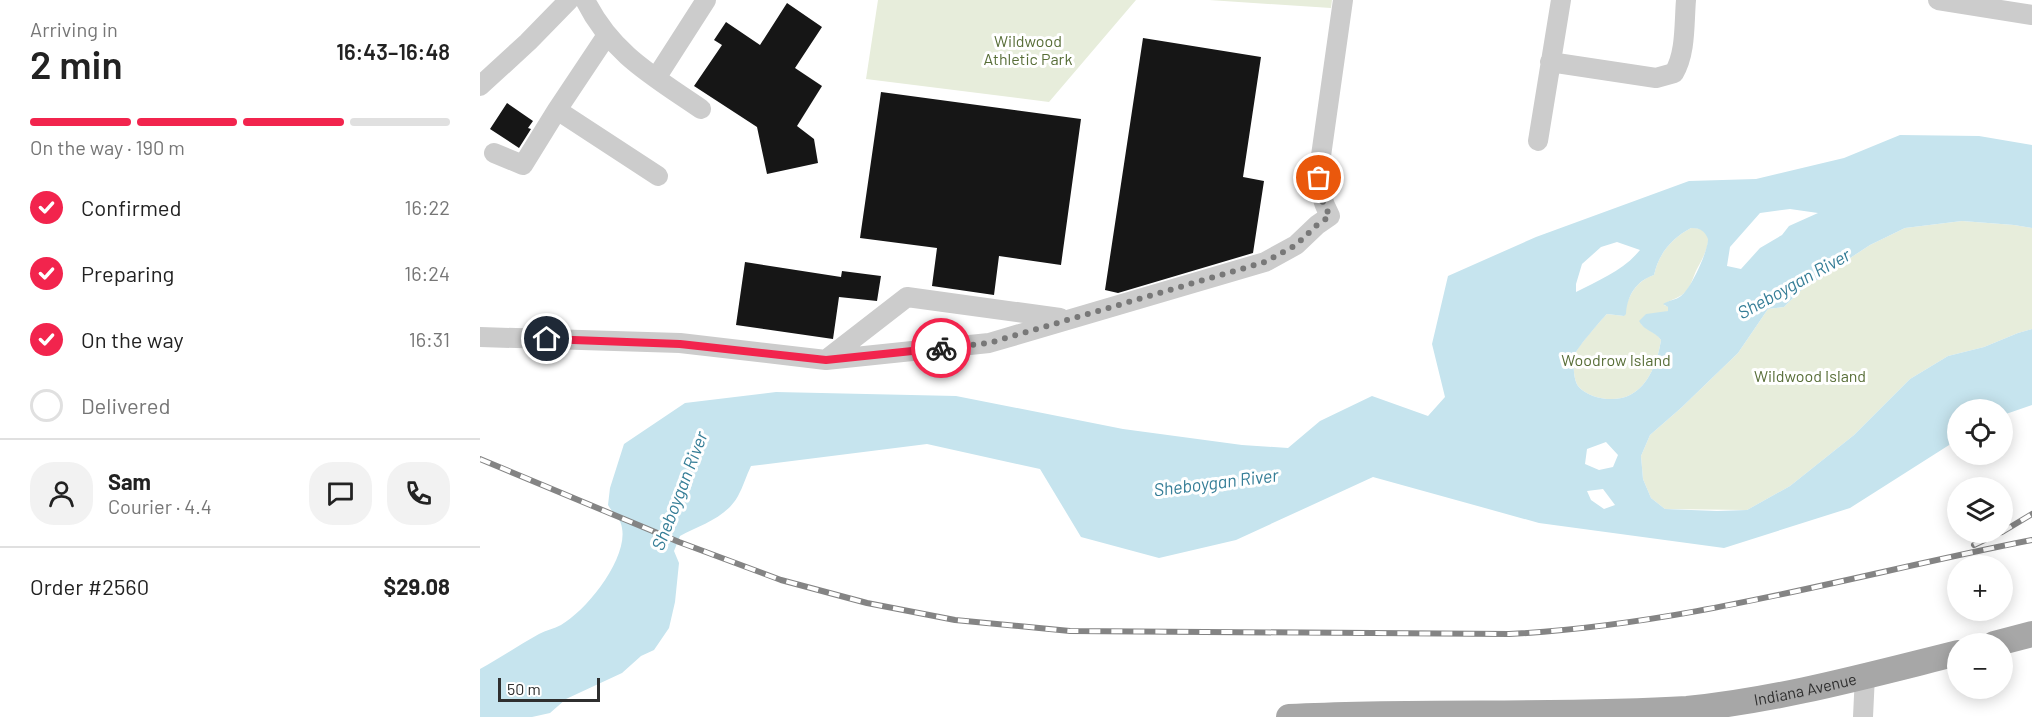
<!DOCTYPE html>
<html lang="en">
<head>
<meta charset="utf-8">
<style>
	:root { --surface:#fff; --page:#f2f2f2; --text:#222; --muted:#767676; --line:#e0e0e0; --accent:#f2244d }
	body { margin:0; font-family:Barlow,sans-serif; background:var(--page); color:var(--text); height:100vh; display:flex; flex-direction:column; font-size:22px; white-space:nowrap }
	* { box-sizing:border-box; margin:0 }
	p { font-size:20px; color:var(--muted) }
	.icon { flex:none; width:33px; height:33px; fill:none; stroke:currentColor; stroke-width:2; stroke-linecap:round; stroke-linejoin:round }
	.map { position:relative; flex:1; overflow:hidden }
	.side { display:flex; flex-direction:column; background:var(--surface); width:480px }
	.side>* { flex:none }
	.fabs { position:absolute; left:1467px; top:399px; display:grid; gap:12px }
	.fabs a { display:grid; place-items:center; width:66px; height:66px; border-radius:50%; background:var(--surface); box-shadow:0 3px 15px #0003; font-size:30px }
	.scale { position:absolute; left:18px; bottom:15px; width:102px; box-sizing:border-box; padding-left:6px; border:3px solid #2f2f2f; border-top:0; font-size:16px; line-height:21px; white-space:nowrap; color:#2f2f2f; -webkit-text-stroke:4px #fff; paint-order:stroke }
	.pin { position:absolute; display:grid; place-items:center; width:51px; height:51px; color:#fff; margin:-26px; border:3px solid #fff; border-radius:50%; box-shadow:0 2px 6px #0007 }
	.courier { position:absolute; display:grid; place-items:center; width:60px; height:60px; margin:-30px; border:4px solid #f2244d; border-radius:50%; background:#fff; color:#222; box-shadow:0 2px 8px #0007 }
	.headline em { font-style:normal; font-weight:600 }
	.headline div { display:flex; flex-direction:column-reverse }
	.headline { display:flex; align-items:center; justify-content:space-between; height:102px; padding:0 30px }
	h1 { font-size:39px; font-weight:600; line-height:45px }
	.bar { display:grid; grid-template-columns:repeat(4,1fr); gap:9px 6px; align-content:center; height:72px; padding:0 30px }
	.bar i { height:8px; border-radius:4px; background:var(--line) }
	.bar .active { background:var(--accent) }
	.bar p { grid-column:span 4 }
	.line { display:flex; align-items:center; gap:15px; padding:0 30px; border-top:2px solid var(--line) }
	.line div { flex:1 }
	.round { display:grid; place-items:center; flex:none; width:63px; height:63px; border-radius:24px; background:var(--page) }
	ol { padding:0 30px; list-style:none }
	li { display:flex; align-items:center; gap:18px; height:66px }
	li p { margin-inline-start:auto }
	li .icon { padding:6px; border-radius:50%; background:var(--accent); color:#fff; stroke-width:4 }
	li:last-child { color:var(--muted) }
	li i { width:33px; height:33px; border:3px solid var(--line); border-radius:50% }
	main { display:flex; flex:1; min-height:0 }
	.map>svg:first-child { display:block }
	.green { fill:#e7eddb }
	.water { fill:#c6e4ee; fill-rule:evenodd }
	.building { fill:#161616 }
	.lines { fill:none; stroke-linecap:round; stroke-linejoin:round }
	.minor { stroke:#ccc; stroke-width:20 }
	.major { stroke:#a7a7a7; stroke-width:26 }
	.rail-casing { stroke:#848484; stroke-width:6 }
	.rail { stroke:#fff; stroke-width:4; stroke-dasharray:11; stroke-linecap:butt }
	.done { stroke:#787878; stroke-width:6; stroke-dasharray:0 10.8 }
	.route { stroke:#f2244d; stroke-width:8 }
	.labels { text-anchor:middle; stroke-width:6; stroke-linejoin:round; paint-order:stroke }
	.park-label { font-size:16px; fill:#586e38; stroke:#fff }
	.street-label { font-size:16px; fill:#2f2f2f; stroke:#fff }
	.water-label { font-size:18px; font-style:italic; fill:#367e97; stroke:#fff }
</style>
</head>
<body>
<main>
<section class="side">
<div class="headline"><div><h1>2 min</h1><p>Arriving in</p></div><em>16:43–16:48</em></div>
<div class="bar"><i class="active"></i><i class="active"></i><i class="active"></i><i></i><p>On the way · 190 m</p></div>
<ol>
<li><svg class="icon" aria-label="check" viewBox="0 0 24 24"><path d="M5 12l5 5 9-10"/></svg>Confirmed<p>16:22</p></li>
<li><svg class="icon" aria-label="check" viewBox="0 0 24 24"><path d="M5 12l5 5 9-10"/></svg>Preparing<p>16:24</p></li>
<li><svg class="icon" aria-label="check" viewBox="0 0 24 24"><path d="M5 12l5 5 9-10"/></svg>On the way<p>16:31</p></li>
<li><i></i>Delivered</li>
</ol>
<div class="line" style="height:108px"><a class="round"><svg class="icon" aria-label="person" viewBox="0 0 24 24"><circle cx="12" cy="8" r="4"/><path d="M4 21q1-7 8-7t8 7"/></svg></a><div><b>Sam</b><p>Courier · 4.4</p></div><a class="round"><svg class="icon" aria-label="chat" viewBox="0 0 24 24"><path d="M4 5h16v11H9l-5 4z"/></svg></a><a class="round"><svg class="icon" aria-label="phone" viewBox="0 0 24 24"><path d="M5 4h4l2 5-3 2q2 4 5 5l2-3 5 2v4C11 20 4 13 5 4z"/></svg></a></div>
<div class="line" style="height:78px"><div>Order #2560</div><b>$29.08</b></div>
</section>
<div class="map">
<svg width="1552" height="717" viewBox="0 0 1552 717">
	<rect width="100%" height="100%" fill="#fff"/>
	<!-- green -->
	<path class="green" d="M 398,0 L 656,0 L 569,102 L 386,79 Z
		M 729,0 L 852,0 L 851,8 Z
		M 1482,221 L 1534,225 L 1552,228 L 1552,329 L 1538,333 L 1504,347 L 1468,356 L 1430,379 L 1374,435 L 1310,486 L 1267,510 L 1185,509 L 1171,498 L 1163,479 L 1161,456 L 1170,435 L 1201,408 L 1258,353 L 1288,309 L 1304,307 L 1320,291 L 1390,245 L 1425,228 Z
		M 1211,228 C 1240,227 1225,254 1218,267 C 1214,274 1212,283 1208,289 C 1201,299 1191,298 1184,305 L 1189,307 L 1188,311 L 1161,324 C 1168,331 1176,332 1181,340 C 1178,360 1169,386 1150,395 C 1136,403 1108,399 1098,386 C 1093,378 1093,363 1095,354 C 1098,346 1121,320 1127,314 L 1144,316 C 1147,298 1155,281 1174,275 C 1179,253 1192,238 1211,228 Z"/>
	<!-- water -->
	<path class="water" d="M 1420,135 L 1499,136 L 1552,145 L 1552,228 L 1534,225 L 1482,221 L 1425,228 L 1390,245 L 1320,291 L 1304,307 L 1288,309 L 1258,353 L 1201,408 L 1170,435 L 1161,456 L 1163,479 L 1171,498 L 1185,509 L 1237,511 L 1267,510 L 1310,486 L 1374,435 L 1430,379 L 1468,356 L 1504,347 L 1538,333 L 1552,329 L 1552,405 L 1523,415 L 1522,410 L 1478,410 L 1477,440 L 1370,508 L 1244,548 L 1059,523 L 893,477 L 756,540 L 679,558 L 601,537 L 560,469 L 447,444 L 271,466 C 266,476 263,487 258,496 C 246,518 220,525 200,536 L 194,551 L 199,563 L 195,602 L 189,628 L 174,650 L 161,656 L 142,673 L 86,699 L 70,713 L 52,717 L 0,717 L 0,669 C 20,658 39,645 59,634 C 66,630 74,629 81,625 C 106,611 148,559 142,528 C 141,518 132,513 128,505 L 130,488 L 144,444 L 205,403 L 296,392 L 476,396 L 643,429 L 762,445 L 808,448 L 840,421 L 892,396 L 948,416 L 965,397 L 952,344 L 968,276 L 1056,237 L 1209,181 L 1276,179 L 1364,158 ZM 1310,209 L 1338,213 L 1309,226 L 1302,235 L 1280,248 L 1261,269 L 1247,266 L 1250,247 L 1280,213 ZM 1211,228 C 1220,228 1225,231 1228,239 C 1228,251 1211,289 1201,296 C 1196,300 1189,300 1183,304 L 1188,307 L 1188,311 L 1166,314 L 1159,321 C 1164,331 1175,331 1181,340 C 1178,360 1169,386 1150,395 C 1136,403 1108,399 1098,386 C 1093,378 1093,363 1095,354 C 1098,347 1121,320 1127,314 L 1144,316 L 1146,314 C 1147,296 1156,281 1174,275 C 1179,253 1192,238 1211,228 ZM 1137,242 L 1160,250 C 1143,271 1119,280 1096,292 L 1096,284 L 1102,264 L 1121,247 ZM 1126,442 L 1138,455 L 1133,467 L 1119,470 L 1105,464 L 1107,449 ZM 1123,489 L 1135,505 L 1124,509 L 1111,500 L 1107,491 Z"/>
	<!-- building -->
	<path class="building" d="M 307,3 L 342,27 L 315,68 L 342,86 L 317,126 L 334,139 L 338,163 L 287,174 L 277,127 L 214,86 L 242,45 L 234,40 L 246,22 L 280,45 Z
		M 663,38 L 781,57 L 763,177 L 784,181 L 773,253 L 638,293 L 625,290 Z
		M 401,92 L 601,119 L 581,265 L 519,256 L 514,295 L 452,286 L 457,248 L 380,238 Z
		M 27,103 L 53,121 L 48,128 L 51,129 L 39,148 L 10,129 Z
		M 265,262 L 361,277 L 362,271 L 401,276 L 397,301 L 359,297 L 353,339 L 256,325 Z"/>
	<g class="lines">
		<!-- minor -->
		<path class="minor" d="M 105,0 C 132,54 173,76 221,109
			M 1458,0 L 1552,15
			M 127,35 L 77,110 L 178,176
			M 1070,62 L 1176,78 L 1194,73 C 1206,53 1204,24 1206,0
			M 176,78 L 226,0
			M 0,86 L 48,42 L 89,0
			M 1058,141 L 1081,0
			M 14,153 L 43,165 L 77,110
			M 0,337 L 200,343 L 346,360 L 509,343 L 785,262 L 816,245 L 837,225 L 850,216 C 841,200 840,188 839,170 L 863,0
			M 347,359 L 427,297 L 580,318
			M 1383,717 L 1385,675"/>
		<!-- major -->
		<g class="major">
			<path d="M 1514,644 L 1552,634"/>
			<path id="s1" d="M 809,717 C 941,710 1075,717 1207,709 C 1299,700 1389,675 1478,653"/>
		</g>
		<!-- rail casing -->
		<g class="rail-casing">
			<path id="rail" d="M 0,459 L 199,542 L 301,580 L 387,603 L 475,620 L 590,631 L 1029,634 C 1207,625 1378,574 1552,540
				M 1522,532 L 1552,514
				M 1494,545 L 1521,532"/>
		</g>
		<!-- rail -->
		<use href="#rail" class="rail"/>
	</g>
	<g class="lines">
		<!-- done -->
		<path class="done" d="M 461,348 L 509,343 L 785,262 L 816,245 L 837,225 L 850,216 L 843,203 L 839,178"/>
		<!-- route -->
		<path class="route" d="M 67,339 L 200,344 L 346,360 L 461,348"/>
	</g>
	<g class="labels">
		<!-- park labels -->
		<g class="park-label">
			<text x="548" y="47">Wildwood<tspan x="548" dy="18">Athletic Park</tspan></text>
			<text x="1136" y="366">Woodrow Island</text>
			<text x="1330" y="382">Wildwood Island</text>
		</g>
		<!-- street labels -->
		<g class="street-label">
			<text dy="6" stroke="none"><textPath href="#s1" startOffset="518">Indiana Avenue</textPath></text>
		</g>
		<!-- water labels -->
		<g class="water-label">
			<text transform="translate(1314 284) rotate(-29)" y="6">Sheboygan River</text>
			<text transform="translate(736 483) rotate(-7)" y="6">Sheboygan River</text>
			<text transform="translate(200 491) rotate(-69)" y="6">Sheboygan River</text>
		</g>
	</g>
</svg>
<div class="fabs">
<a><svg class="icon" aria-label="locate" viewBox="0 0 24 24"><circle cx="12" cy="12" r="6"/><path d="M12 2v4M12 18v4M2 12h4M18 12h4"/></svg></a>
<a><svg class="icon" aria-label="layers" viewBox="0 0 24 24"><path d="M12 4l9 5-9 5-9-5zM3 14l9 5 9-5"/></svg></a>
<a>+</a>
<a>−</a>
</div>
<div class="scale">50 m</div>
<div class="pin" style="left:839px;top:178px;background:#ea580c"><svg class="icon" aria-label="bag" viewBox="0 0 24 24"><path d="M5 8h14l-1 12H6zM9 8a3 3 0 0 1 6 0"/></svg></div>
<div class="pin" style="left:67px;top:339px;background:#1f2937"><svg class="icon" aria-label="home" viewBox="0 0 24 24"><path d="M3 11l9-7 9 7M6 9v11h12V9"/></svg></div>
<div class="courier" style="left:461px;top:348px"><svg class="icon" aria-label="bike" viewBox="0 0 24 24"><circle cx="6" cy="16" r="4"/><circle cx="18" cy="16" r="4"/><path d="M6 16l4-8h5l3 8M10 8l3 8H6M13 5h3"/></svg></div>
</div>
</main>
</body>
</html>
